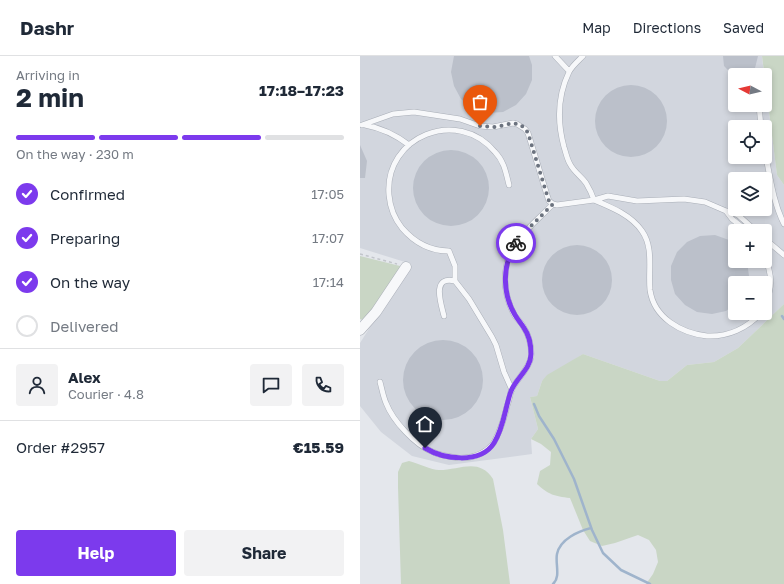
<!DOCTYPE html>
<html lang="en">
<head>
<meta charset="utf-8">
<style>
	:root { --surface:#fff; --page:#f2f2f3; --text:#1f2937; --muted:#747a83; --line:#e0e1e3; --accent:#7c3aed }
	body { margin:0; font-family:"Golos Text",sans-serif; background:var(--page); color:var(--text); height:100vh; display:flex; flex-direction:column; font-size:15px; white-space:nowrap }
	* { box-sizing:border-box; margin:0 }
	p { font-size:13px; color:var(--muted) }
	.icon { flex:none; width:22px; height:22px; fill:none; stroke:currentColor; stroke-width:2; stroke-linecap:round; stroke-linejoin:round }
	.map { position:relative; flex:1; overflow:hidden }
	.details { display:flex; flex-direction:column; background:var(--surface); width:360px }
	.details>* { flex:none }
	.needle { width:26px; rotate:277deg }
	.controls { position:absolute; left:368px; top:12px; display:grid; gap:8px }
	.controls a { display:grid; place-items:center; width:44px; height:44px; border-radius:4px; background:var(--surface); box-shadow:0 2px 6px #0003; font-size:20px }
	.pin { position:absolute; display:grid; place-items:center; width:34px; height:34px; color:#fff; margin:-41px -17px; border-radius:50% 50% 50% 0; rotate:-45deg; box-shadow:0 0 4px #0007 }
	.pin .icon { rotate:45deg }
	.courier { position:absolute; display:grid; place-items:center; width:40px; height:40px; margin:-20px; border:3px solid #7c3aed; border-radius:50%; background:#fff; color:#222; box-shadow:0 1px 5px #0007 }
	.head em { font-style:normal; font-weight:700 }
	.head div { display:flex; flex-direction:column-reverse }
	.head { display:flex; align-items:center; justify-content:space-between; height:68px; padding:0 16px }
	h1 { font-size:26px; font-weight:700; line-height:30px }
	.bar { display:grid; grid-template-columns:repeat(4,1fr); gap:6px 4px; align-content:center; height:48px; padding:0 16px }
	.bar i { height:5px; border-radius:3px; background:var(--line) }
	.bar .current { background:var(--accent) }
	.bar p { grid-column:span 4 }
	.line { display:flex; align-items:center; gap:10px; padding:0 16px; border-top:1px solid var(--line) }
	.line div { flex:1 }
	.round { display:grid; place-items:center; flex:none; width:42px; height:42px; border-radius:4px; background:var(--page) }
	ol { padding:0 16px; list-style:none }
	li { display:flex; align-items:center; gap:12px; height:44px }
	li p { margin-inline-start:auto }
	li .icon { padding:4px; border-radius:50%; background:var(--accent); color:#fff; stroke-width:4 }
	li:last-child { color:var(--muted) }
	li i { width:22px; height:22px; border:2px solid var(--line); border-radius:50% }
	.button { display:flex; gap:8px; margin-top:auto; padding:8px 16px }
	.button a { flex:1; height:46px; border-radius:4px; background:var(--accent); color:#fff; font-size:16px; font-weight:700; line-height:46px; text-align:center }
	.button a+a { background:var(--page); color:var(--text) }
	header { display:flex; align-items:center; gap:24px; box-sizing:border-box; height:56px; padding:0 20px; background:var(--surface); border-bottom:1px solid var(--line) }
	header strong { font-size:19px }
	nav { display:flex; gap:22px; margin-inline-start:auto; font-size:14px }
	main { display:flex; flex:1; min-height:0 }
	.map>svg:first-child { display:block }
	.built { fill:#d2d6de; fill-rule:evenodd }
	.green { fill:#c9d6c5 }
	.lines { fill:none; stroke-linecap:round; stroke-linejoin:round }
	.stream { stroke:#9fb4cc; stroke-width:2.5 }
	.building { fill:#bbc0ca }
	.service-casing { stroke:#a9aeb7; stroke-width:6 }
	.minor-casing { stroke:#a9aeb7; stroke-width:11 }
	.path { stroke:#c2c5cb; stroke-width:1.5; stroke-dasharray:3 3; stroke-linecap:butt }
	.service { stroke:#f7f8fa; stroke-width:5 }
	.minor { stroke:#f7f8fa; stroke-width:10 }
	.done { stroke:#6c737f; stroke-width:4; stroke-dasharray:0 7.2 }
	.route { stroke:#7c3aed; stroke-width:5 }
</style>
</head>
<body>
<header>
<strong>Dashr</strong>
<nav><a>Map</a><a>Directions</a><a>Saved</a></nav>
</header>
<main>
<section class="details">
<div class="head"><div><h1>2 min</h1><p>Arriving in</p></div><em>17:18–17:23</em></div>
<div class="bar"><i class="current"></i><i class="current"></i><i class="current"></i><i></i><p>On the way · 230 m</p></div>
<ol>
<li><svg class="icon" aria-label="check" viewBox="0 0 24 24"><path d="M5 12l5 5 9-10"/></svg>Confirmed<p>17:05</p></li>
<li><svg class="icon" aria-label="check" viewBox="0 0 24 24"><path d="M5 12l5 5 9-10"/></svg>Preparing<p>17:07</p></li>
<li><svg class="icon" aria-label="check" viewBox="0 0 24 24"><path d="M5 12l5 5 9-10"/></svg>On the way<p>17:14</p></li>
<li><i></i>Delivered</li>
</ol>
<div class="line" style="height:72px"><a class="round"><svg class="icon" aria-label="person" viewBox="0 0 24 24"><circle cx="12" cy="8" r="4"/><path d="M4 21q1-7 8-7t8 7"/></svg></a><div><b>Alex</b><p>Courier · 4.8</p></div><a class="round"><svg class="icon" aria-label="chat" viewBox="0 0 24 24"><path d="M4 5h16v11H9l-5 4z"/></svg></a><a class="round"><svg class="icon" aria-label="phone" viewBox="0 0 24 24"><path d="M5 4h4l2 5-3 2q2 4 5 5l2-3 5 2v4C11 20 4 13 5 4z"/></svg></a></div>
<div class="line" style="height:52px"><div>Order #2957</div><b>€15.59</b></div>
<div class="button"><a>Help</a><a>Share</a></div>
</section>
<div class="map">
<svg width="424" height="528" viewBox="0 0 424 528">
	<rect width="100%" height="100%" fill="#e4e7ec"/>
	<!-- built -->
	<path class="built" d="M 0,0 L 402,0 L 404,19 L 375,19 L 375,49 L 405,49 L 405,24 L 417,119 L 424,129 L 424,248 L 378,292 L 354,306 L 327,309 L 307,325 L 300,325 L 223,298 L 182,325 L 177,340 L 170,341 L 178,373 L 171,383 L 172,398 L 89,409 L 52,400 L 21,376 L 0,350 L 0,287 L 49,209 L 45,206 L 0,192 ZM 375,71 L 405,71 L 405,101 L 375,101 ZM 375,123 L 405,123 L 405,153 L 375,153 ZM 375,175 L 405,175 L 405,205 L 375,205 ZM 375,227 L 405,227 L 405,257 L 375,257 Z"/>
	<!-- green -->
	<path class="green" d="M 402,0 L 424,0 L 424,129 L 417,119 Z
		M 0,200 L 40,210 L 42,212 L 5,265 L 0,263 Z
		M 424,248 L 424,528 L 286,528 L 293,518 L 298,506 L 296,494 L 289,484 L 278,479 L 255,487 L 242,490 L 230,485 L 223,474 L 210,442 C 194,440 189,439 177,428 L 180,415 L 190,409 L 191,396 L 181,388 L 171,383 L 178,373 L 170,341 L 177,340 L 182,325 L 187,319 L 223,298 L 300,325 L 307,325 L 327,309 L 354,306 L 378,292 Z
		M 49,405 C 57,407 72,414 79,414 C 100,414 119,401 133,423 L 143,474 L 150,528 L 41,528 L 38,431 L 38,416 L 42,407 Z"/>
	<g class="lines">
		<!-- stream -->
		<path class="stream" d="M 422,260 L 424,263
			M 174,348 L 179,360 L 194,383 L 214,423 L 232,474 L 243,497 L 261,514 L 290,528
			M 193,528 C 201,521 195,507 197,498 C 200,483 219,475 231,472"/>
	</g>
	<!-- building -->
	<path class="building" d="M 94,0 L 169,0 L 172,9 L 172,24 L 166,38 L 156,49 L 143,56 L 128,57 L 113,53 L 101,43 L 94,30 L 91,16 Z
		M 363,0 L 398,0 L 395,12 L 386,19 L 373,19 L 364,10 Z
		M235 65a36 36 0 1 1 72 0a36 36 0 1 1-72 0Z
		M 0,89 L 7,105 L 5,122 L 0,122 Z
		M53 132a38 38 0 1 1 76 0a38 38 0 1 1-76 0Z
		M 355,179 L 369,184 L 375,189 L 375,205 L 387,205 L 389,220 L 388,227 L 375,227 L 375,248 L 366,255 L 352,258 L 337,256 L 325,249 L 315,238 L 311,224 L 311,210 L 317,196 L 327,186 L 340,180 Z
		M182 224a35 35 0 1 1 70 0a35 35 0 1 1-70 0Z
		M43 324a40 40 0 1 1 80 0a40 40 0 1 1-80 0Z"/>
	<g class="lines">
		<!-- service casing -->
		<g class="service-casing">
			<path id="service" d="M 195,0 L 209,15
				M 223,0 C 218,5 212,10 209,16 C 197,41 197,65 204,91 C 206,97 207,103 210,108 C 214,116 221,120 226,127 C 229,132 232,138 234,144 C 251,151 271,159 282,175 C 294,192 288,214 290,234 C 294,262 321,277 347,280 C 368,281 387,272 401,257
				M 399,49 L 401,71
				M 2,69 L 33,58 L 54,56 L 100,63 L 120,70 L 133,71 L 153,67 L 157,68 L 165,73 L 168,77 L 187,139 L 189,145 L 193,148 L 197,149 L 234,144 L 248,140 L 277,145 L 324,143 L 345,146 L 366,155 L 372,163 L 387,175
				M 5,69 C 21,72 36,79 49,89
				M 405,96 C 410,120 413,146 424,168
				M 149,129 C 146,117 144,105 135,96 C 98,51 24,80 29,139 C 30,151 34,162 42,172 C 54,186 70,195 89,195 L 95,210 L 95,225 L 109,243 L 132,281 L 136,289 L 144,316 L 152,334
				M 367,155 L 378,159 L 396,175
				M 405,183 L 424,199
				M 405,200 C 412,220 413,230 405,249
				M 84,260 C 81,248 71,219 95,225
				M 20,326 C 22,333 23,340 26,347 C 33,365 55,389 73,396 C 81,400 91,401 100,402 C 112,402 124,398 132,389 C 135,386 136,382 138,378 C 142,369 145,359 147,350 C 149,345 150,339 151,335 C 156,323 169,314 171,301 C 172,292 169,279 164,272 C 162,267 158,264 155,260 C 146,244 143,225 147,207 C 153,182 176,166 193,148"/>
		</g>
		<!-- minor casing -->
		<g class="minor-casing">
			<path id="minor" d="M 0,274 L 16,256 L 46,211"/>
		</g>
		<!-- path -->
		<path class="path" d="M 0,198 L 37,208"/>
		<!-- service -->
		<use href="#service" class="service"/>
		<!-- minor -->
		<use href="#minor" class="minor"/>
	</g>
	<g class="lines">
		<!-- done -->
		<path class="done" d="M 120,70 C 125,70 129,71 133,71 C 147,70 159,61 168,77 L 187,139 L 189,145 L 193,148 L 166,175 L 156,187"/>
		<!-- route -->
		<path class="route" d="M 65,392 C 83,403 120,409 134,387 C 144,371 145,352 151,335 C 156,322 171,313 171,298 C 171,289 169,279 164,272 C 161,267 158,264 155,259 C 142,237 142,209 156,187"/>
	</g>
</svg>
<div class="controls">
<a><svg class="needle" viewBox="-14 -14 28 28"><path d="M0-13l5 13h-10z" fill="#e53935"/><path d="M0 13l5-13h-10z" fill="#747a83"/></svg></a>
<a><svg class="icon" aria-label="locate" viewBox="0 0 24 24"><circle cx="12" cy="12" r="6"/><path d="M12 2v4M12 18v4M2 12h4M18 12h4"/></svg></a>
<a><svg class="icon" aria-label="layers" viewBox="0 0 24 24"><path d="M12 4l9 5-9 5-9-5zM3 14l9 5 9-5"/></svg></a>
<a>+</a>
<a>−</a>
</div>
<div class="pin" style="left:120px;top:70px;background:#ea580c"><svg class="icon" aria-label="bag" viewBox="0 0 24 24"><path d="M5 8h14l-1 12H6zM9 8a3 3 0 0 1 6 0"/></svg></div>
<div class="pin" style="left:65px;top:392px;background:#1f2937"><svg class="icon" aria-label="home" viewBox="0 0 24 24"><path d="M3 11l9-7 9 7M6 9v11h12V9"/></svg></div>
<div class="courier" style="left:156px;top:187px"><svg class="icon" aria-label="bike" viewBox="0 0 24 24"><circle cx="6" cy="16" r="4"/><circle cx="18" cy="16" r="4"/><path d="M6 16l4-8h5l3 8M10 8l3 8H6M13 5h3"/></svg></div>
</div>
</main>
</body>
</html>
